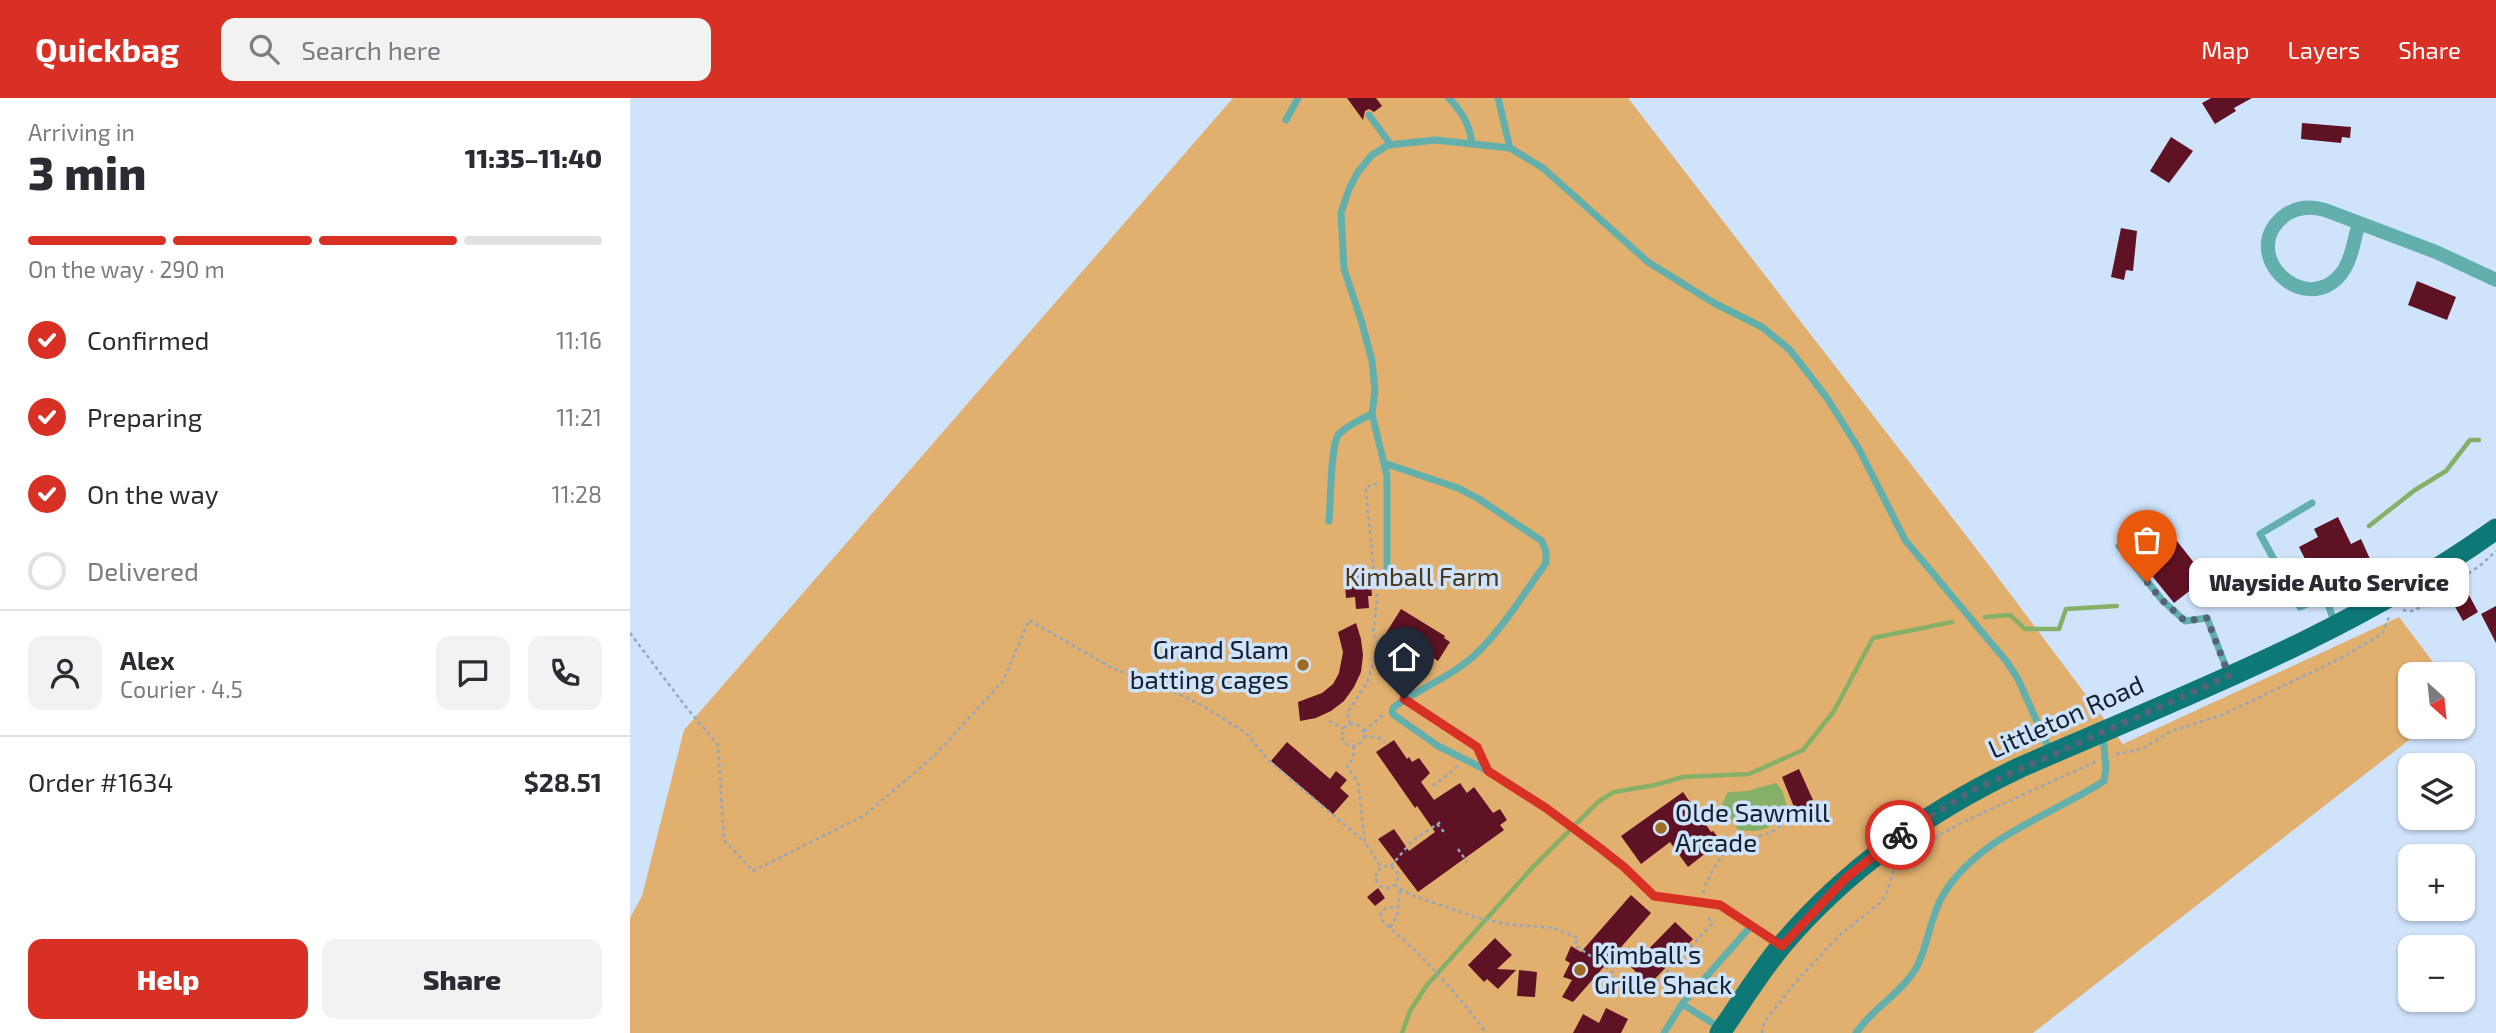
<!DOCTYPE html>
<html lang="en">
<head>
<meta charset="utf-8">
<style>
	:root { --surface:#fff; --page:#f2f2f3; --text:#2b2b33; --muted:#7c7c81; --line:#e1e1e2; --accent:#d93025 }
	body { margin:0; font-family:"Exo 2",sans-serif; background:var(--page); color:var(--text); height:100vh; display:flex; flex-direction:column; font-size:26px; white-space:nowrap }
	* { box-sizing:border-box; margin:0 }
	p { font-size:23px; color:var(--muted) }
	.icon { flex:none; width:38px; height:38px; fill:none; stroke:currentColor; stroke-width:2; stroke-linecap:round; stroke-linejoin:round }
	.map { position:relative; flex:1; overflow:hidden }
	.panel { display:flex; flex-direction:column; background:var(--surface); width:630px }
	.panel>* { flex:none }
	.needle { width:46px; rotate:153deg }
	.fabs { position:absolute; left:1768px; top:564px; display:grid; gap:14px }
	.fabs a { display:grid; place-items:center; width:77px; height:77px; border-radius:14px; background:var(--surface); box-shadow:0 2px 5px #0004; font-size:35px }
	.pin { position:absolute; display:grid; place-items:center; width:60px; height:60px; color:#fff; margin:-72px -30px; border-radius:50% 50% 50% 0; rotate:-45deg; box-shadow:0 0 7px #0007 }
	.pin .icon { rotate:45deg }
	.courier { position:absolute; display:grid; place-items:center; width:70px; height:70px; margin:-35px; border:5px solid #d93025; border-radius:50%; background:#fff; color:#222; box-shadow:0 2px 9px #0007 }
	.bubble { position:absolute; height:49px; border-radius:14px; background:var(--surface); box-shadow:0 2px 5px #0004; font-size:23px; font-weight:800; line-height:49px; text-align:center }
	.summary em { font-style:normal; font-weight:800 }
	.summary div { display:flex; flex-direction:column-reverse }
	.summary { display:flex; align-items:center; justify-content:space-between; height:119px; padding:0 28px }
	h1 { font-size:46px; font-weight:800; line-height:52px }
	.bar { display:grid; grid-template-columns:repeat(4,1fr); gap:10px 7px; align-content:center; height:84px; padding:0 28px }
	.bar i { height:9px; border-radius:5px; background:var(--line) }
	.bar .active { background:var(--accent) }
	.bar p { grid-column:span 4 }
	.line { display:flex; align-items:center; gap:18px; padding:0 28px; border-top:2px solid var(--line) }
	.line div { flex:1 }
	.round { display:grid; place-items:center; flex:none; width:74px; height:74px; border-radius:14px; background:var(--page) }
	ol { padding:0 28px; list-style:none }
	li { display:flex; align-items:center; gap:21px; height:77px }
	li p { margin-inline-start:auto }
	li .icon { padding:7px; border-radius:50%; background:var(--accent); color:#fff; stroke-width:4 }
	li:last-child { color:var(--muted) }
	li i { width:38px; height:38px; border:4px solid var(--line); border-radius:50% }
	.cta { display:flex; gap:14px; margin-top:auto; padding:14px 28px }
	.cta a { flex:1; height:80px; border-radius:14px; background:var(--accent); color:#fff; font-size:28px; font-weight:800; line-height:80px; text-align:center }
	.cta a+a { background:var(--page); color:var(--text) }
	header { display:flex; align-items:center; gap:42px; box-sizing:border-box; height:98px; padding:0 35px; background:var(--accent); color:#fff }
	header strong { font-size:33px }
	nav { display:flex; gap:38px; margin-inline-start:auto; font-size:24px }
	.search { width:490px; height:63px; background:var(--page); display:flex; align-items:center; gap:18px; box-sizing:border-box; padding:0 24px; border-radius:14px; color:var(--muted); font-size:26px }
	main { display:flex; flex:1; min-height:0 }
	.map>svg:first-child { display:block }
	.green { fill:#e1b06f }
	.water { fill:#86b068 }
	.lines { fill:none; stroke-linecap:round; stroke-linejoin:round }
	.stream { stroke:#86b068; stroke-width:4.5 }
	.building { fill:#5f1223 }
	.path { stroke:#95a6bb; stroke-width:2.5; stroke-dasharray:3.5 3.5; stroke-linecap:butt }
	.service { stroke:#62afac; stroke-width:7 }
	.minor { stroke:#62afac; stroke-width:14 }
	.primary { stroke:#0e7877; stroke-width:21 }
	.done { stroke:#556475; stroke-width:7; stroke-dasharray:0 12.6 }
	.route { stroke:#d93025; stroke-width:9 }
	.poi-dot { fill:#9f6d22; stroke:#cfe3fb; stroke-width:2.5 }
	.labels { text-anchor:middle; stroke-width:7; stroke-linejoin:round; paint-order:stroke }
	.park-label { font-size:26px; fill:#4b3516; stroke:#cfe3fb }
	.poi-label { font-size:26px; fill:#131f2d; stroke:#cfe3fb; text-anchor:start }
	.street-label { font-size:26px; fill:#131f2d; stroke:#cfe3fb }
</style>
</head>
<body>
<header>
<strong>Quickbag</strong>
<div class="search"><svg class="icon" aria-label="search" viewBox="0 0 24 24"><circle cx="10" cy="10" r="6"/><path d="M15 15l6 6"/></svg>Search here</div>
<nav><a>Map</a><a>Layers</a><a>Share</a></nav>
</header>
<main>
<section class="panel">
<div class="summary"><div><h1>3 min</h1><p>Arriving in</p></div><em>11:35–11:40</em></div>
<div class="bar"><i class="active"></i><i class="active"></i><i class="active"></i><i></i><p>On the way · 290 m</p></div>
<ol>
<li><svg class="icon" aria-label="check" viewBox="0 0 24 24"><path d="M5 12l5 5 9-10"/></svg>Confirmed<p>11:16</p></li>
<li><svg class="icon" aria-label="check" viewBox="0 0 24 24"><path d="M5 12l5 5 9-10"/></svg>Preparing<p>11:21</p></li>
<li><svg class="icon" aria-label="check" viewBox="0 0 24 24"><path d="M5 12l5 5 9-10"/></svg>On the way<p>11:28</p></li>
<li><i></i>Delivered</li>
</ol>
<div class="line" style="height:126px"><a class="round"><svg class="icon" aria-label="person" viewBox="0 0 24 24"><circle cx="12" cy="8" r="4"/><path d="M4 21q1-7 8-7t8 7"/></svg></a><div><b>Alex</b><p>Courier · 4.5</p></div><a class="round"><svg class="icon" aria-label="chat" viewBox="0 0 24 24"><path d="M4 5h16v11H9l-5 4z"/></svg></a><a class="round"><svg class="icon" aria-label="phone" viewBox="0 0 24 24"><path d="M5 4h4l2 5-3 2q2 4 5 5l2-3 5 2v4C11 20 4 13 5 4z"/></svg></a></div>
<div class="line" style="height:91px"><div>Order #1634</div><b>$28.51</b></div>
<div class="cta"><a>Help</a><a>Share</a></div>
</section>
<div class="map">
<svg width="1866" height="935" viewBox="0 0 1866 935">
	<rect width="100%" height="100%" fill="#cfe3fb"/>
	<!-- green -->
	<path class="green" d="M 603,0 L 998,0 L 1348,453 L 1493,646 L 1769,519 L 1812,576 L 1780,576 L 1780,628 L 1797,628 L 1403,935 L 0,935 L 0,820 L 12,798 L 54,632 Z"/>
	<!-- water -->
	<path class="water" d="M 1146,685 L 1152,692 L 1158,711 C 1143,731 1133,735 1108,732 L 1092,706 L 1098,694 L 1117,693 Z"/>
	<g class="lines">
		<!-- stream -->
		<path class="stream" d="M 1739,428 L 1785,392 L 1816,373 L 1840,342 L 1849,342
			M 1355,519 L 1380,517 L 1395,531 L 1429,531 L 1436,511 L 1487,508
			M 772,935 L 780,913 L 797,887 L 903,769 L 969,703 L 984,694 L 1025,687 L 1053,679 L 1119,676 L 1173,652 L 1204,613 L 1243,540 L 1322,524"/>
	</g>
	<!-- building -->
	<path class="building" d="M 717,0 L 746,0 L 752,8 L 744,14 L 739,11 L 735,13 L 733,22 Z
		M 1581,0 L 1622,0 L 1604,10 L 1606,13 L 1585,26 L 1572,5 Z
		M 1672,25 L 1721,29 L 1720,40 L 1712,39 L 1711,45 L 1671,41 Z
		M 1541,39 L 1563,53 L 1539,85 L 1520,73 Z
		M 1491,130 L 1507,133 L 1503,173 L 1496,172 L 1494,182 L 1481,179 Z
		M 1787,183 L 1826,199 L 1817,222 L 1778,207 Z
		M 1708,419 L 1721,446 L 1731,441 L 1740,461 L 1716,473 L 1710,463 L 1693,472 L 1691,468 L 1681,473 L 1669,449 L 1688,439 L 1684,431 Z
		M 1543,438 L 1576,480 L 1544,505 L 1510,463 Z
		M 740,474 L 742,498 L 738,498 L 739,510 L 726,511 L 725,499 L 716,500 L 714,476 Z
		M 1839,497 L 1848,514 L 1833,523 L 1823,505 Z
		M 1866,508 L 1866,545 L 1851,516 Z
		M 771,511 L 815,538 L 814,540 L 820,544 L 808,563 L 802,559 L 801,562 L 756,535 Z
		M 726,525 L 731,541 L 733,557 L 731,574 L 724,589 L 714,603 L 701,613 L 686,620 L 670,623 L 668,604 L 692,595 L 703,586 L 709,575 L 713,554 L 708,534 Z
		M 764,642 L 777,661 L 779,659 L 782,664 L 789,660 L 800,675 L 791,684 L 804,702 L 830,685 L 837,695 L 844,689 L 863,715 L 870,711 L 877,722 L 870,727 L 874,732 L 788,794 L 748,741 L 764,731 L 779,753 L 805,734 L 787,708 L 785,710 L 746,654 Z
		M 657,644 L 700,681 L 706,673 L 717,682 L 710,690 L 719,698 L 703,716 L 641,663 Z
		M 1169,671 L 1183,702 L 1180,703 L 1184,712 L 1168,719 L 1152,679 Z
		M 1053,694 L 1081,734 L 1083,733 L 1091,743 L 1058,769 L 1040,744 L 1011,766 L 991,738 Z
		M 748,790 L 755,800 L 745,808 L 737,799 Z
		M 1001,797 L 1021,815 L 943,904 L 932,899 L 942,882 L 933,879 L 940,865 L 935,862 L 941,848 L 951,854 Z
		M 1045,824 L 1063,841 L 1019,887 L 1001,869 Z
		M 865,840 L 882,857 L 867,871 L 886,872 L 868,891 L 857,881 L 854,884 L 838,867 Z
		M 889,872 L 907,874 L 905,899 L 887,898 Z
		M 976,910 L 998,921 L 991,935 L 943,935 L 953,916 L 969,925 Z"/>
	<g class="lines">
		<!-- path -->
		<path class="path" d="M 1773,512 L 1782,513 L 1789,510 L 1852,466 L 1866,453
			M 0,535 L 56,609 L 88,647 L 94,742 L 123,773 L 235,717 L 304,658 L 373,583 L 399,522 L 482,570 L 532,588 L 571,607 L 616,635 L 639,663 L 735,744
			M 699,623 L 714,631
			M 720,626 L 717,615 L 737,585 L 744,563 L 752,550 L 746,543 L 743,535 L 747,503 L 736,393 L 736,389 L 747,386
			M712 637a11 11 0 1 1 22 0a11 11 0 1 1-22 0Z
			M 734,633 L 753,617
			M 734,638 L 747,639 L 755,644
			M 724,648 L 723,660 L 717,669 L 728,684 L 735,744 L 751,770
			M 1486,656 L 1512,651 L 1541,633 L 1592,617 L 1711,560 L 1752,536 L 1759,519
			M 803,688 L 828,668
			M 807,726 L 814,734
			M 828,751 L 837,764
			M 761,768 L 782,743 L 812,723
			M746 779a11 11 0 1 1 22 0a11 11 0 1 1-22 0Z
			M 764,787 L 781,797 L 845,819 L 875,826 L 924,830 L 948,840 L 945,847 L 984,875 L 981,880 L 1007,896 L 1032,879 L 1082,826 L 1077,817
			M 770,793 L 767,818 L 760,830 C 796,861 828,896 856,935
			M 1073,795 C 1081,771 1093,750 1118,741 C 1127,738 1137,737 1145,732 C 1153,727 1158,718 1166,713
			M 759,829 L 751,821 L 751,815 L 756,810 L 769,809
			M 1132,935 L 1134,924 L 1170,879 L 1212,835 L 1250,805 L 1256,796 L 1265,769 L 1311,736 L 1333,724 L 1467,663"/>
		<!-- service -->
		<path class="service" d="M 819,0 C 832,14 840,27 842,46
			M 868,0 L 880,50
			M 739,17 L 761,47
			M 656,22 L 668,0
			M 754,365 L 828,390 L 849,401 L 912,443 L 916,454 L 916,465 C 895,494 875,527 850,552 C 826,577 792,589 764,609 L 762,614 L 764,617 L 808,648 L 858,673 L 916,710 L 994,769 L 1024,798 L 1090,807 L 1148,845
			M 1682,405 L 1630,436 L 1670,509 L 1703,495
			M 699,423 C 701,406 700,346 709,336 C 718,327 731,321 742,316
			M 1509,433 L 1489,448 L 1532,502 L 1555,523 L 1577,520 L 1599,577
			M 757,470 L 757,378 L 742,316 L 745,292 L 742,263 L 732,225 L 714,171 L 711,115 L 719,91 L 728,74 L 742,57 L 758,47 L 805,42 L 880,50 L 913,70 L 1018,164 L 1084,205 L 1132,229 L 1160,252 L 1197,300 L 1229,351 L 1275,442 L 1377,564 L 1388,581 L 1421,655
			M 1704,523 L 1699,509 L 1703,495 C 1735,478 1745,466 1780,482
			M 774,601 L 847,649 L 858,673
			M 1052,906 L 1121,828
			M 1034,935 L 1052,906 L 1092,931
			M 1226,935 C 1242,911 1270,896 1285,872 C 1299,848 1299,820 1313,797 C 1348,739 1420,718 1474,683 L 1476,670 L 1473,638"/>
		<!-- minor -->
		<path class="minor" d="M 1729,125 C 1724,141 1722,162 1711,176 C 1674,221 1607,155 1654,118 C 1666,109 1681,108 1695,112 L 1806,154 L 1866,182"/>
		<!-- primary -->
		<path class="primary" d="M 1090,935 C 1110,906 1129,875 1152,847 C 1218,769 1298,713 1391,669 C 1553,598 1721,535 1866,431"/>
	</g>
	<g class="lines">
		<!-- done -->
		<path class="done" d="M 1270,737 L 1343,692 L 1599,578 L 1577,520 L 1555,523 L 1532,502 L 1517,484"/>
		<!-- route -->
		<path class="route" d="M 774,601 L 847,649 L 858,673 L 916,710 L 970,750 L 994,769 L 1024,798 L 1090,807 L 1152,848 L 1216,780 L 1270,737"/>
	</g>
	<!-- markers -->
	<g class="poi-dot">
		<circle cx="673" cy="567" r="7"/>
		<circle cx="1031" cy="730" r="7"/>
		<circle cx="950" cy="872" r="7"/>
	</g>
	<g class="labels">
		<!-- park labels -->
		<g class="park-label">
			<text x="792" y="488">Kimball Farm</text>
		</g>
		<!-- poi labels -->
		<g class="poi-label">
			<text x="659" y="561" text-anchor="end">Grand Slam<tspan x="659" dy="30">batting cages</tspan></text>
			<text x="1045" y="724">Olde Sawmill<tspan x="1045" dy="30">Arcade</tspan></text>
			<text x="964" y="866">Kimball's<tspan x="964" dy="30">Grille Shack</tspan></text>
		</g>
		<!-- street labels -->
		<g class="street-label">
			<text transform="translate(1436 619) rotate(-24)" y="9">Littleton Road</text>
		</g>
	</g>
</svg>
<div class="fabs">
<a><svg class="needle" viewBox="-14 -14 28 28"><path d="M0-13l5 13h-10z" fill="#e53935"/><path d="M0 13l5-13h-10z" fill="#7c7c81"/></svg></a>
<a><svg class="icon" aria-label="layers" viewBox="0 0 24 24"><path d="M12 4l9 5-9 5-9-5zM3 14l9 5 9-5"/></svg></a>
<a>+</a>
<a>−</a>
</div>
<div class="pin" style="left:1517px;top:484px;background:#ea580c"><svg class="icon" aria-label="bag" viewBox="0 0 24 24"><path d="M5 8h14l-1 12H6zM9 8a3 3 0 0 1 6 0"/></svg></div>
<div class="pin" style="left:774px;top:601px;background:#1f2937"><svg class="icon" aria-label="home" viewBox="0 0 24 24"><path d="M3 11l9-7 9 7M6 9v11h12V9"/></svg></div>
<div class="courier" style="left:1270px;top:737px"><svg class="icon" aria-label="bike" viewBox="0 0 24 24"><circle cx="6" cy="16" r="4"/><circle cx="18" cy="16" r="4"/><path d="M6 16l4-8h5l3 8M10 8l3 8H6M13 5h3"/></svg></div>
<div class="bubble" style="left:1559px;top:460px;width:280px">Wayside Auto Service</div>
</div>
</main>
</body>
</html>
